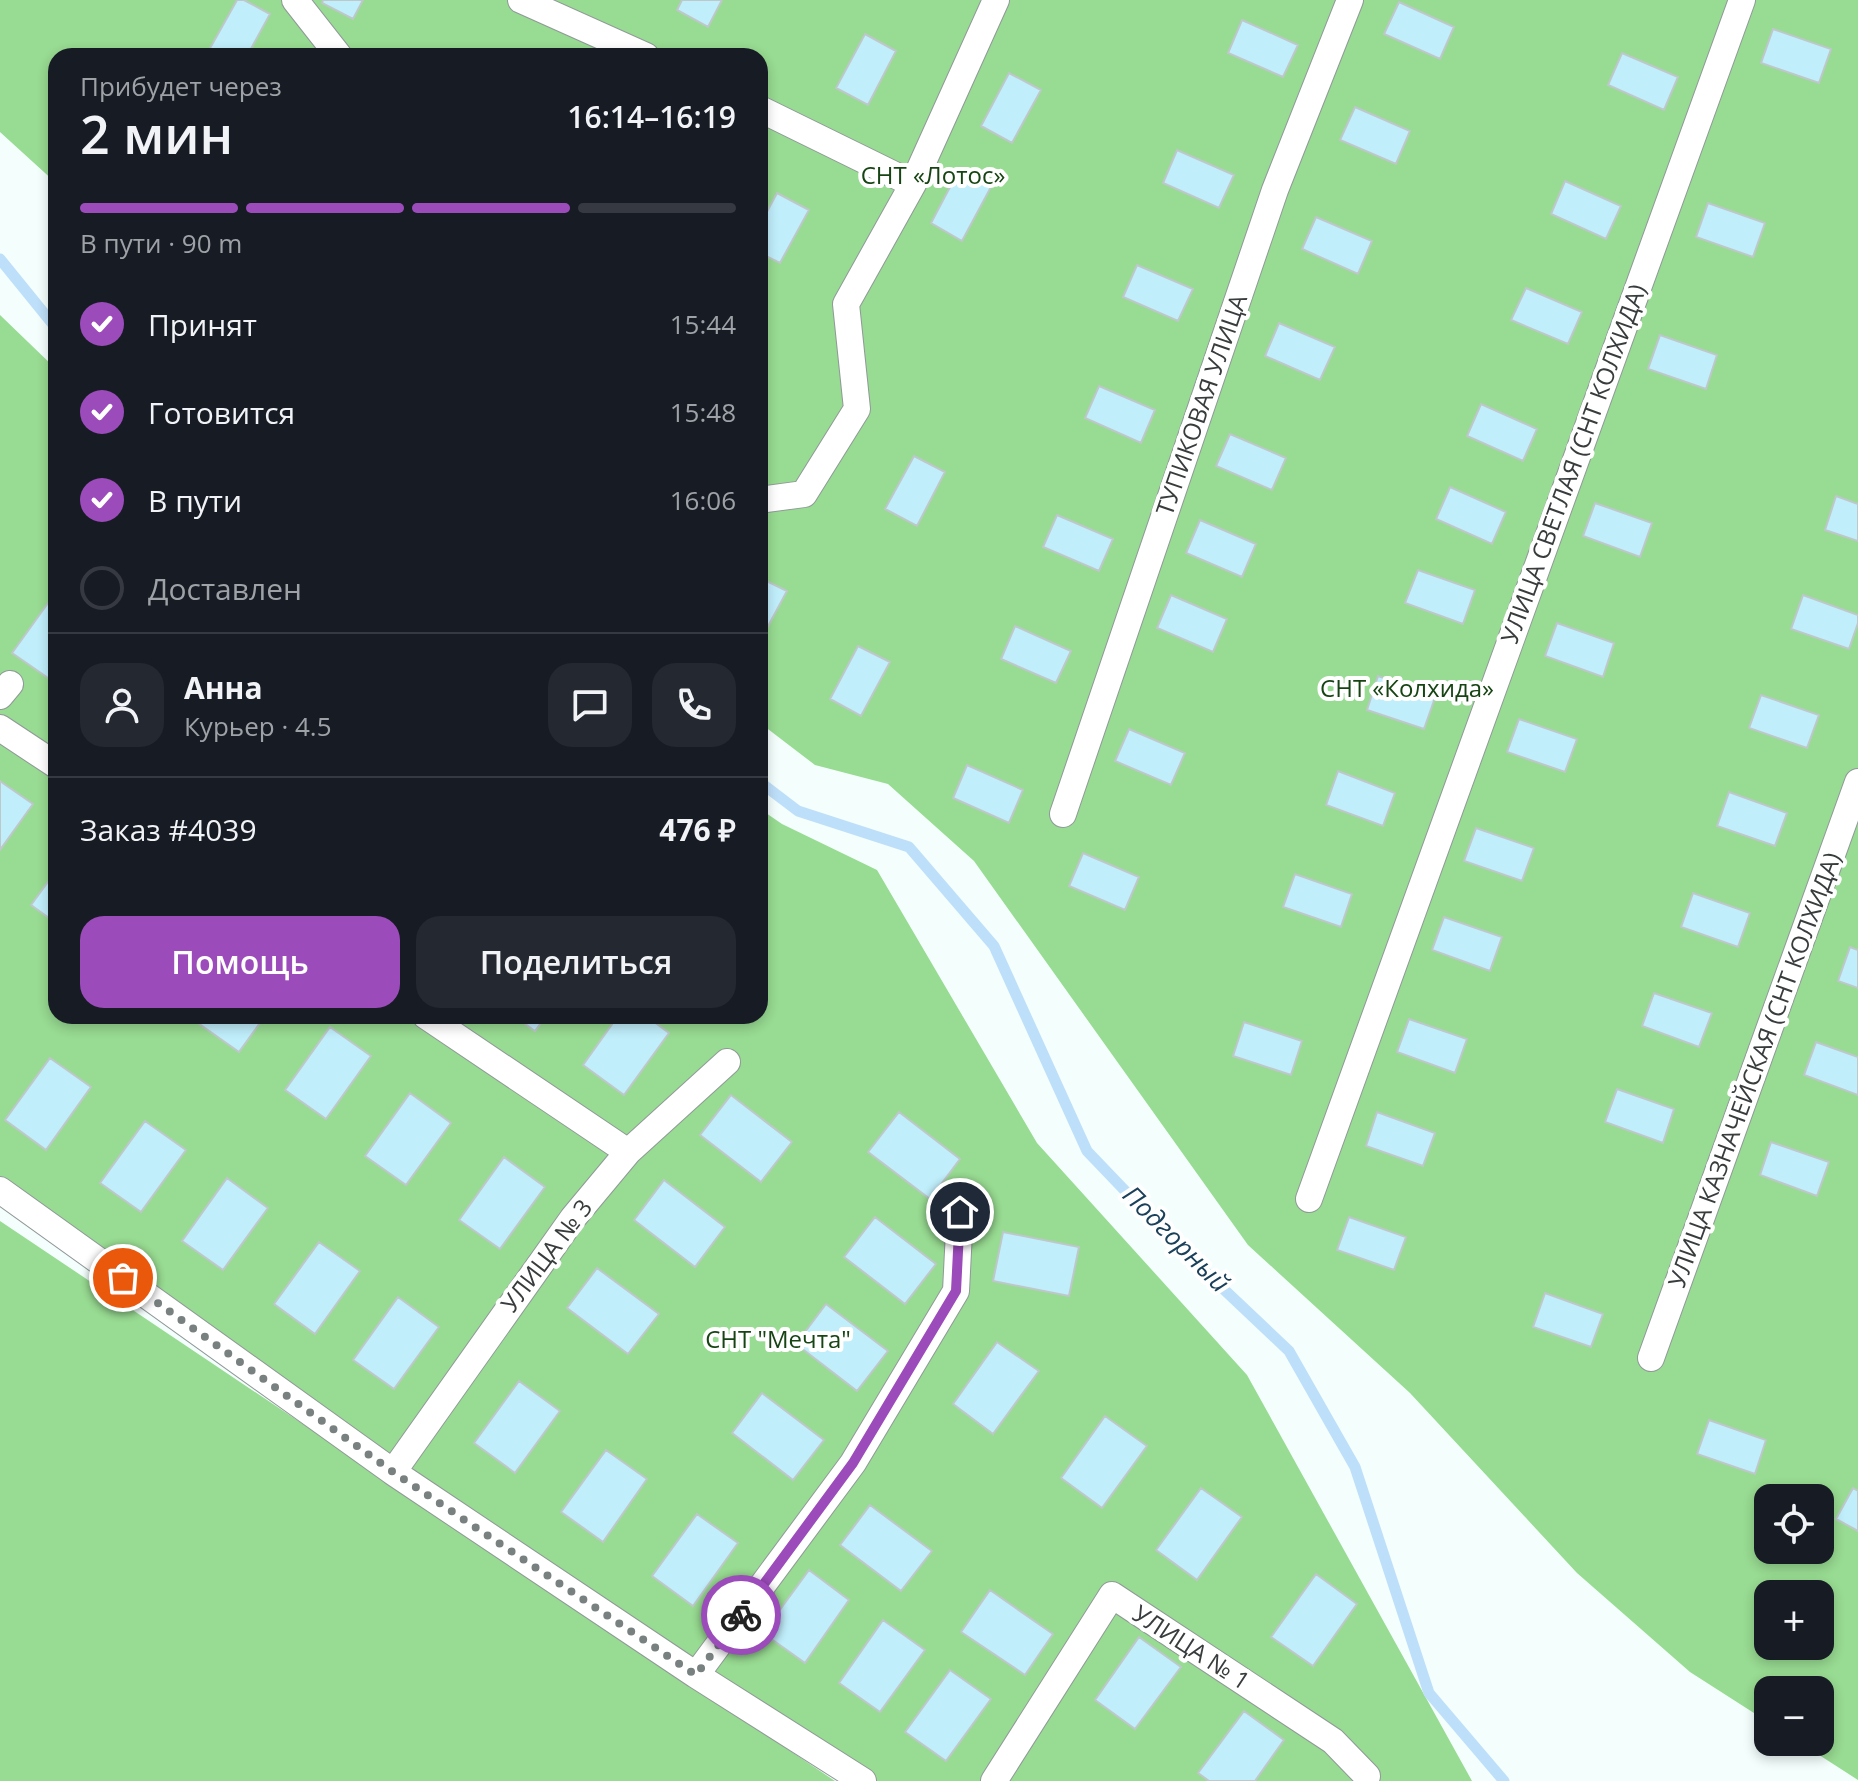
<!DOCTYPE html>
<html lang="ru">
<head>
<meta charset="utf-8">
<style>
	:root { --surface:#171b24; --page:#242831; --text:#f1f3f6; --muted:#9ea1a6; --line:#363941; --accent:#9c4bbb }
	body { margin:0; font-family:"Open Sans",sans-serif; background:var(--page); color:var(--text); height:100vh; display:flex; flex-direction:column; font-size:30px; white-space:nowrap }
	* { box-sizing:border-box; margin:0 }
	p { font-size:26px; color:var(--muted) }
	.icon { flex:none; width:44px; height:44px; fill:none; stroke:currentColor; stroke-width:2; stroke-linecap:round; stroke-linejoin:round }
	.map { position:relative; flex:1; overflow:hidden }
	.side { position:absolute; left:48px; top:48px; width:720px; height:976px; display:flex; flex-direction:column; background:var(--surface); border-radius:24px; box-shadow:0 4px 12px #0003 }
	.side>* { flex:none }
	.buttons { position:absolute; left:1754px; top:1484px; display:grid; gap:16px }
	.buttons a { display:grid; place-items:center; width:80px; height:80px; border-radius:16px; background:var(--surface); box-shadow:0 4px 12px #0003; font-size:40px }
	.pin { position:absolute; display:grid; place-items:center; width:68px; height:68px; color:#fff; margin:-34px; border:4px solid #fff; border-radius:50%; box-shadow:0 2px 8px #0007 }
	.courier { position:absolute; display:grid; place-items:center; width:80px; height:80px; margin:-40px; border:6px solid #9c4bbb; border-radius:50%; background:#fff; color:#222; box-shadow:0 2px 10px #0007 }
	.overview em { font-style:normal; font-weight:600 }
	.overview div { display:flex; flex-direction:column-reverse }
	.overview { display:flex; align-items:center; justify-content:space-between; height:136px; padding:0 32px }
	h1 { font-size:52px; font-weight:600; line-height:60px }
	.bar { display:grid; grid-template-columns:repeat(4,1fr); gap:12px 8px; align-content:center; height:96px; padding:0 32px }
	.bar i { height:10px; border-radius:6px; background:var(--line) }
	.bar .active { background:var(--accent) }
	.bar p { grid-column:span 4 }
	.line { display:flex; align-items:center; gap:20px; padding:0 32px; border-top:2px solid var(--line) }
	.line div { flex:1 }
	.round { display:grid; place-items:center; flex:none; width:84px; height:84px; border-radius:24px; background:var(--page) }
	ol { padding:0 32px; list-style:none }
	li { display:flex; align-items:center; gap:24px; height:88px }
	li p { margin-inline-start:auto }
	li .icon { padding:8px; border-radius:50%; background:var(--accent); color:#fff; stroke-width:4 }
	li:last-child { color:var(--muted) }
	li i { width:44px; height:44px; border:4px solid var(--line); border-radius:50% }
	.button { display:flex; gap:16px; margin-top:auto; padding:16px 32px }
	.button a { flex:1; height:92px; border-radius:24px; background:var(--accent); color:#fff; font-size:32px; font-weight:600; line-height:92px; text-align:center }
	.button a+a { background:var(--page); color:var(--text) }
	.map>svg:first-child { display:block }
	.green { fill:#98db92; fill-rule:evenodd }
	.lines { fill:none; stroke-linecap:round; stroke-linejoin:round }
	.stream { stroke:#bedff9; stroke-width:11 }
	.building { fill:#c0eefb; stroke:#bec7c9; stroke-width:2 }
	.minor-casing { stroke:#909998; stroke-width:28 }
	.minor { stroke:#fff; stroke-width:26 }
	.done { stroke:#798080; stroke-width:8; stroke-dasharray:0 14.4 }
	.route { stroke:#9c4bbb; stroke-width:10 }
	.labels { text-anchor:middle; stroke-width:8; stroke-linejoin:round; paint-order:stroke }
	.park-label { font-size:24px; fill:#164513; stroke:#fff }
	.street-label { font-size:24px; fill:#383c3c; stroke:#fff }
	.water-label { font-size:26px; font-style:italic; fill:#1a405a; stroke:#fff }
</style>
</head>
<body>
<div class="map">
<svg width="1858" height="1781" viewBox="0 0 1858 1781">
	<rect width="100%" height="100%" fill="#f3fefd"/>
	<!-- green -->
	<path class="green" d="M 0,0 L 1858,0 L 1858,1780 L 1799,1742 L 1820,1742 L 1820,1690 L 1768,1690 L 1768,1722 L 1690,1672 L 1577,1573 L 1410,1393 L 1248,1245 L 974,861 L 888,784 L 815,765 L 760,723 L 760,56 L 56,56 L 56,183 L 0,132 ZM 1768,1498 L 1820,1498 L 1820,1550 L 1768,1550 ZM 1768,1594 L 1820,1594 L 1820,1646 L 1768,1646 Z
		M 0,315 L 56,369 L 56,1016 L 760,1016 L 760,809 L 782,824 L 877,870 L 1037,1143 L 1247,1375 L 1472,1781 L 857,1781 L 0,1190 Z
		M 0,1221 L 835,1781 L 0,1781 Z"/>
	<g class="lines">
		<!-- stream -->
		<path class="stream" d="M 0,259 L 56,328
			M 760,782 L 798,811 L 909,847 L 994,946 L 1087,1151 L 1178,1246 L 1289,1351 L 1355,1467 L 1429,1693 L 1504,1781"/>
	</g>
	<!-- building -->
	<path class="building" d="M 237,0 L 244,0 L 270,14 L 247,56 L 220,56 L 209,50 Z
		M 323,0 L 363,0 L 353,19 L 322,3 Z
		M 682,0 L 722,0 L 708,27 L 677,10 Z
		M 1399,2 L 1454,27 L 1440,59 L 1384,34 Z
		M 1242,20 L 1298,45 L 1283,77 L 1228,53 Z
		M 1773,29 L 1831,49 L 1819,83 L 1761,63 Z
		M 865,34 L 896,51 L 868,105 L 836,88 Z
		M 1622,53 L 1678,77 L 1664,110 L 1608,85 Z
		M 1009,73 L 1041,90 L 1012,143 L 981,126 Z
		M 1355,107 L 1410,131 L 1396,164 L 1340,140 Z
		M 1177,150 L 1234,175 L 1219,208 L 1163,183 Z
		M 959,170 L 991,187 L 962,241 L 931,223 Z
		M 1565,181 L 1621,206 L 1606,239 L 1551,214 Z
		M 777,193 L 809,210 L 780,263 L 760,253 L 760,225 Z
		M 1708,203 L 1765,223 L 1753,257 L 1696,237 Z
		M 1316,217 L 1372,241 L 1358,274 L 1302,249 Z
		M 1137,265 L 1193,289 L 1178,321 L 1123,297 Z
		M 1526,288 L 1582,312 L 1568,344 L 1511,320 Z
		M 1279,323 L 1335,347 L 1320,380 L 1265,356 Z
		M 1660,335 L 1717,355 L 1706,389 L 1648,369 Z
		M 1099,386 L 1155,410 L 1141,443 L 1085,418 Z
		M 1481,404 L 1537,429 L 1523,461 L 1467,436 Z
		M 1230,434 L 1286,458 L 1272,490 L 1216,466 Z
		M 914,456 L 945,472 L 917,526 L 885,509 Z
		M 1450,487 L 1506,512 L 1492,544 L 1436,519 Z
		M 1836,496 L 1858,504 L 1858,541 L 1825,530 Z
		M 1595,503 L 1652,523 L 1640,557 L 1583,536 Z
		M 1057,515 L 1113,539 L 1099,571 L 1043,547 Z
		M 1200,520 L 1256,544 L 1242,577 L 1186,553 Z
		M 1418,570 L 1475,590 L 1463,624 L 1405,603 Z
		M 760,578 L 787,591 L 760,641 Z
		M 56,592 L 56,678 L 54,682 L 12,653 Z
		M 1171,595 L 1227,619 L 1213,652 L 1157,628 Z
		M 1803,595 L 1858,615 L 1858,623 L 1849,649 L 1791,629 Z
		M 1557,623 L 1614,643 L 1603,677 L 1545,656 Z
		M 1015,626 L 1071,651 L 1056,683 L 1001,659 Z
		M 858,646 L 890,662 L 861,716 L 830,699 Z
		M 1378,676 L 1436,695 L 1424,729 L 1367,710 Z
		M 1761,695 L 1819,715 L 1807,748 L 1749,728 Z
		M 1519,719 L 1577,739 L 1565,772 L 1507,752 Z
		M 1129,729 L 1185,753 L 1171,785 L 1115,761 Z
		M 967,765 L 1023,790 L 1009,823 L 953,798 Z
		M 1338,771 L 1395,793 L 1383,826 L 1326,805 Z
		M 0,781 L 33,804 L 0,850 Z
		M 1729,792 L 1787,813 L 1775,846 L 1717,826 Z
		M 1476,828 L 1534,848 L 1522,881 L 1464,861 Z
		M 1083,853 L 1139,877 L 1125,910 L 1069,886 Z
		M 56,871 L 56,923 L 31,905 Z
		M 1295,874 L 1352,894 L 1341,927 L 1283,907 Z
		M 1693,893 L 1750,913 L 1738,947 L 1681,927 Z
		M 1444,917 L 1502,937 L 1490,971 L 1432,950 Z
		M 1850,947 L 1858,950 L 1858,988 L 1838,981 Z
		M 1654,993 L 1712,1013 L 1699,1047 L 1642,1026 Z
		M 203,1016 L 265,1016 L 239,1052 L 198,1023 Z
		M 514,1016 L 546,1016 L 535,1031 Z
		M 618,1016 L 646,1016 L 669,1033 L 624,1095 L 583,1065 Z
		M 1409,1019 L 1467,1039 L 1455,1073 L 1397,1052 Z
		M 1244,1022 L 1302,1041 L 1291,1075 L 1233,1056 Z
		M 330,1027 L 371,1056 L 326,1119 L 285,1090 Z
		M 1816,1042 L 1858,1057 L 1858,1095 L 1804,1075 Z
		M 50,1058 L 91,1087 L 46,1150 L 5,1120 Z
		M 1617,1089 L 1674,1109 L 1663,1143 L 1605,1122 Z
		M 410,1093 L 451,1123 L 406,1185 L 365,1156 Z
		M 731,1095 L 792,1142 L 761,1182 L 700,1135 Z
		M 899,1112 L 960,1159 L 930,1199 L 868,1152 Z
		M 1377,1112 L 1435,1133 L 1423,1166 L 1366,1146 Z
		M 145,1121 L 186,1150 L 141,1212 L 100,1183 Z
		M 1771,1142 L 1829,1162 L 1817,1196 L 1760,1175 Z
		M 504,1157 L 545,1187 L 500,1249 L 459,1220 Z
		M 227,1178 L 268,1208 L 223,1270 L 182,1241 Z
		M 664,1180 L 725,1227 L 695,1267 L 634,1220 Z
		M 875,1217 L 936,1264 L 905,1304 L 844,1257 Z
		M 1349,1217 L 1406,1237 L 1394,1270 L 1337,1250 Z
		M 1003,1232 L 1079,1247 L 1069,1296 L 993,1281 Z
		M 319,1242 L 360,1271 L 315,1334 L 274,1304 Z
		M 597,1268 L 659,1314 L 628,1354 L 567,1308 Z
		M 1545,1293 L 1603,1314 L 1591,1347 L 1533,1327 Z
		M 398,1297 L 439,1327 L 394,1389 L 353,1360 Z
		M 826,1304 L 888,1351 L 857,1391 L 796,1344 Z
		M 997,1342 L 1039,1371 L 993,1434 L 953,1404 Z
		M 519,1381 L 560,1411 L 515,1473 L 474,1443 Z
		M 762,1393 L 824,1440 L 793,1480 L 732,1433 Z
		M 1105,1416 L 1147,1446 L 1102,1508 L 1061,1478 Z
		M 1709,1420 L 1766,1440 L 1755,1474 L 1697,1454 Z
		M 606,1450 L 647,1479 L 603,1542 L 561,1512 Z
		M 1201,1488 L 1242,1517 L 1197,1580 L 1156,1550 Z
		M 1853,1488 L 1858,1491 L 1858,1531 L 1836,1519 Z
		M 870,1505 L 932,1551 L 901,1591 L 840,1545 Z
		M 697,1514 L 738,1543 L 693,1606 L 652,1576 Z
		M 809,1570 L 849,1600 L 805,1663 L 763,1633 Z
		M 1316,1574 L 1357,1604 L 1313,1666 L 1271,1637 Z
		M 990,1590 L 1053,1634 L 1025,1675 L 961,1632 Z
		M 883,1620 L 925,1650 L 880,1712 L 839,1683 Z
		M 1139,1637 L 1181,1667 L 1135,1729 L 1095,1700 Z
		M 950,1670 L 991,1699 L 946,1761 L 905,1732 Z
		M 1244,1711 L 1284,1740 L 1255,1781 L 1209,1781 L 1198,1773 Z"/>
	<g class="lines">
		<!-- minor casing -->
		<g class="minor-casing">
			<path id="minor" d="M 295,0 L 339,56
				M 521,0 L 646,56
				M 760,109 L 913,184
				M 760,500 L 804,494 L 857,409 L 846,304 L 913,184 L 996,0
				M 0,696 L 10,684
				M 0,728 L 56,765
				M 1063,814 L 1275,190 L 1350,0
				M 426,1016 L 628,1152
				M 0,1190 L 393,1472 L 696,1675 L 863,1781
				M 1309,1199 L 1742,0
				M 1651,1358 L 1858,782
				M 393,1472 L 573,1218 L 628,1152 L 727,1062
				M 696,1675 L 853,1463 L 956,1291 L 960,1212
				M 994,1781 L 1112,1595 L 1333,1741 L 1367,1776"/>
		</g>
		<!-- minor -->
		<use href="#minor" class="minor"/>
	</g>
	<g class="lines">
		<!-- done -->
		<path class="done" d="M 123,1278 L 393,1472 L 696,1675 L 741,1615"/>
		<!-- route -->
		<path class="route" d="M 741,1615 L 853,1463 L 956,1291 L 960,1212"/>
	</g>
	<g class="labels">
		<!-- park labels -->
		<g class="park-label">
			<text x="933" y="184">СНТ «Лотос»</text>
			<text x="1407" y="697">СНТ «Колхида»</text>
			<text x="778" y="1348">СНТ "Мечта"</text>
		</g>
		<!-- street labels -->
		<g class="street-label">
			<text transform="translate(1202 405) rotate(-71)" y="8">ТУПИКОВАЯ УЛИЦА</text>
			<text transform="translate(1574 464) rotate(-70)" y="8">УЛИЦА СВЕТЛАЯ (СНТ КОЛХИДА)</text>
			<text transform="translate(1755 1070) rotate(-70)" y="8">УЛИЦА КАЗНАЧЕЙСКАЯ (СНТ КОЛХИДА)</text>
			<text transform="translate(547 1256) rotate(-53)" y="8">УЛИЦА № 3</text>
			<text transform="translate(1191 1648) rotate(33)" y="8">УЛИЦА № 1</text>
		</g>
		<!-- water labels -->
		<g class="water-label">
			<text transform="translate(1176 1239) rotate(45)" y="9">Подгорный</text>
		</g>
	</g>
</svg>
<div class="buttons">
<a><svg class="icon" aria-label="locate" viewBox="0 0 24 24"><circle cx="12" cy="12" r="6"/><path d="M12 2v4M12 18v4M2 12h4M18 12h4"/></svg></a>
<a>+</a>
<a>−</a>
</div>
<div class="pin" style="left:123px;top:1278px;background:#ea580c"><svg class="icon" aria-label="bag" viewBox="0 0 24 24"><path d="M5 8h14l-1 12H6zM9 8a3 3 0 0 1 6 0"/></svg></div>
<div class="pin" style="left:960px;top:1212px;background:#1f2937"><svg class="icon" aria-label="home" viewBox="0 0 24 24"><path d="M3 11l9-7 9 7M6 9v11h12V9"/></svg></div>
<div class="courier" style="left:741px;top:1615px"><svg class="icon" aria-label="bike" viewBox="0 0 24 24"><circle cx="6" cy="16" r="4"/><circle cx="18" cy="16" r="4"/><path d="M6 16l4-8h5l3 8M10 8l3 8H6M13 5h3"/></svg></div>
<section class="side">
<div class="overview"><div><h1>2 мин</h1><p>Прибудет через</p></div><em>16:14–16:19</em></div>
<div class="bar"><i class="active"></i><i class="active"></i><i class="active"></i><i></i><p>В пути · 90 m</p></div>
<ol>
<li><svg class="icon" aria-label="check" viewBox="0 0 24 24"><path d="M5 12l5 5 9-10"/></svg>Принят<p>15:44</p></li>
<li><svg class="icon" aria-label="check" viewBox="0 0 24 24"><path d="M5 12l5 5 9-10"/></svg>Готовится<p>15:48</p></li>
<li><svg class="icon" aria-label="check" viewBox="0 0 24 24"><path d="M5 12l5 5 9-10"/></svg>В пути<p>16:06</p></li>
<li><i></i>Доставлен</li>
</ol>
<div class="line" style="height:144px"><a class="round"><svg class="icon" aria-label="person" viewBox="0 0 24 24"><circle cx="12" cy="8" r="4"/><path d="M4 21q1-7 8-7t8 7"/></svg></a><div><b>Анна</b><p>Курьер · 4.5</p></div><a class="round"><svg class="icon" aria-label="chat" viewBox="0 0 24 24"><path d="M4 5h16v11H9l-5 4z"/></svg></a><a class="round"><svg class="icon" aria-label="phone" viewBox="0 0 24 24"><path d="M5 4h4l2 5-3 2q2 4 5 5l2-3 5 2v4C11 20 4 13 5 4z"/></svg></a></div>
<div class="line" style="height:104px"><div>Заказ #4039</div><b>476 ₽</b></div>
<div class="button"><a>Помощь</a><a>Поделиться</a></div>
</section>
</div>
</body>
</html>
